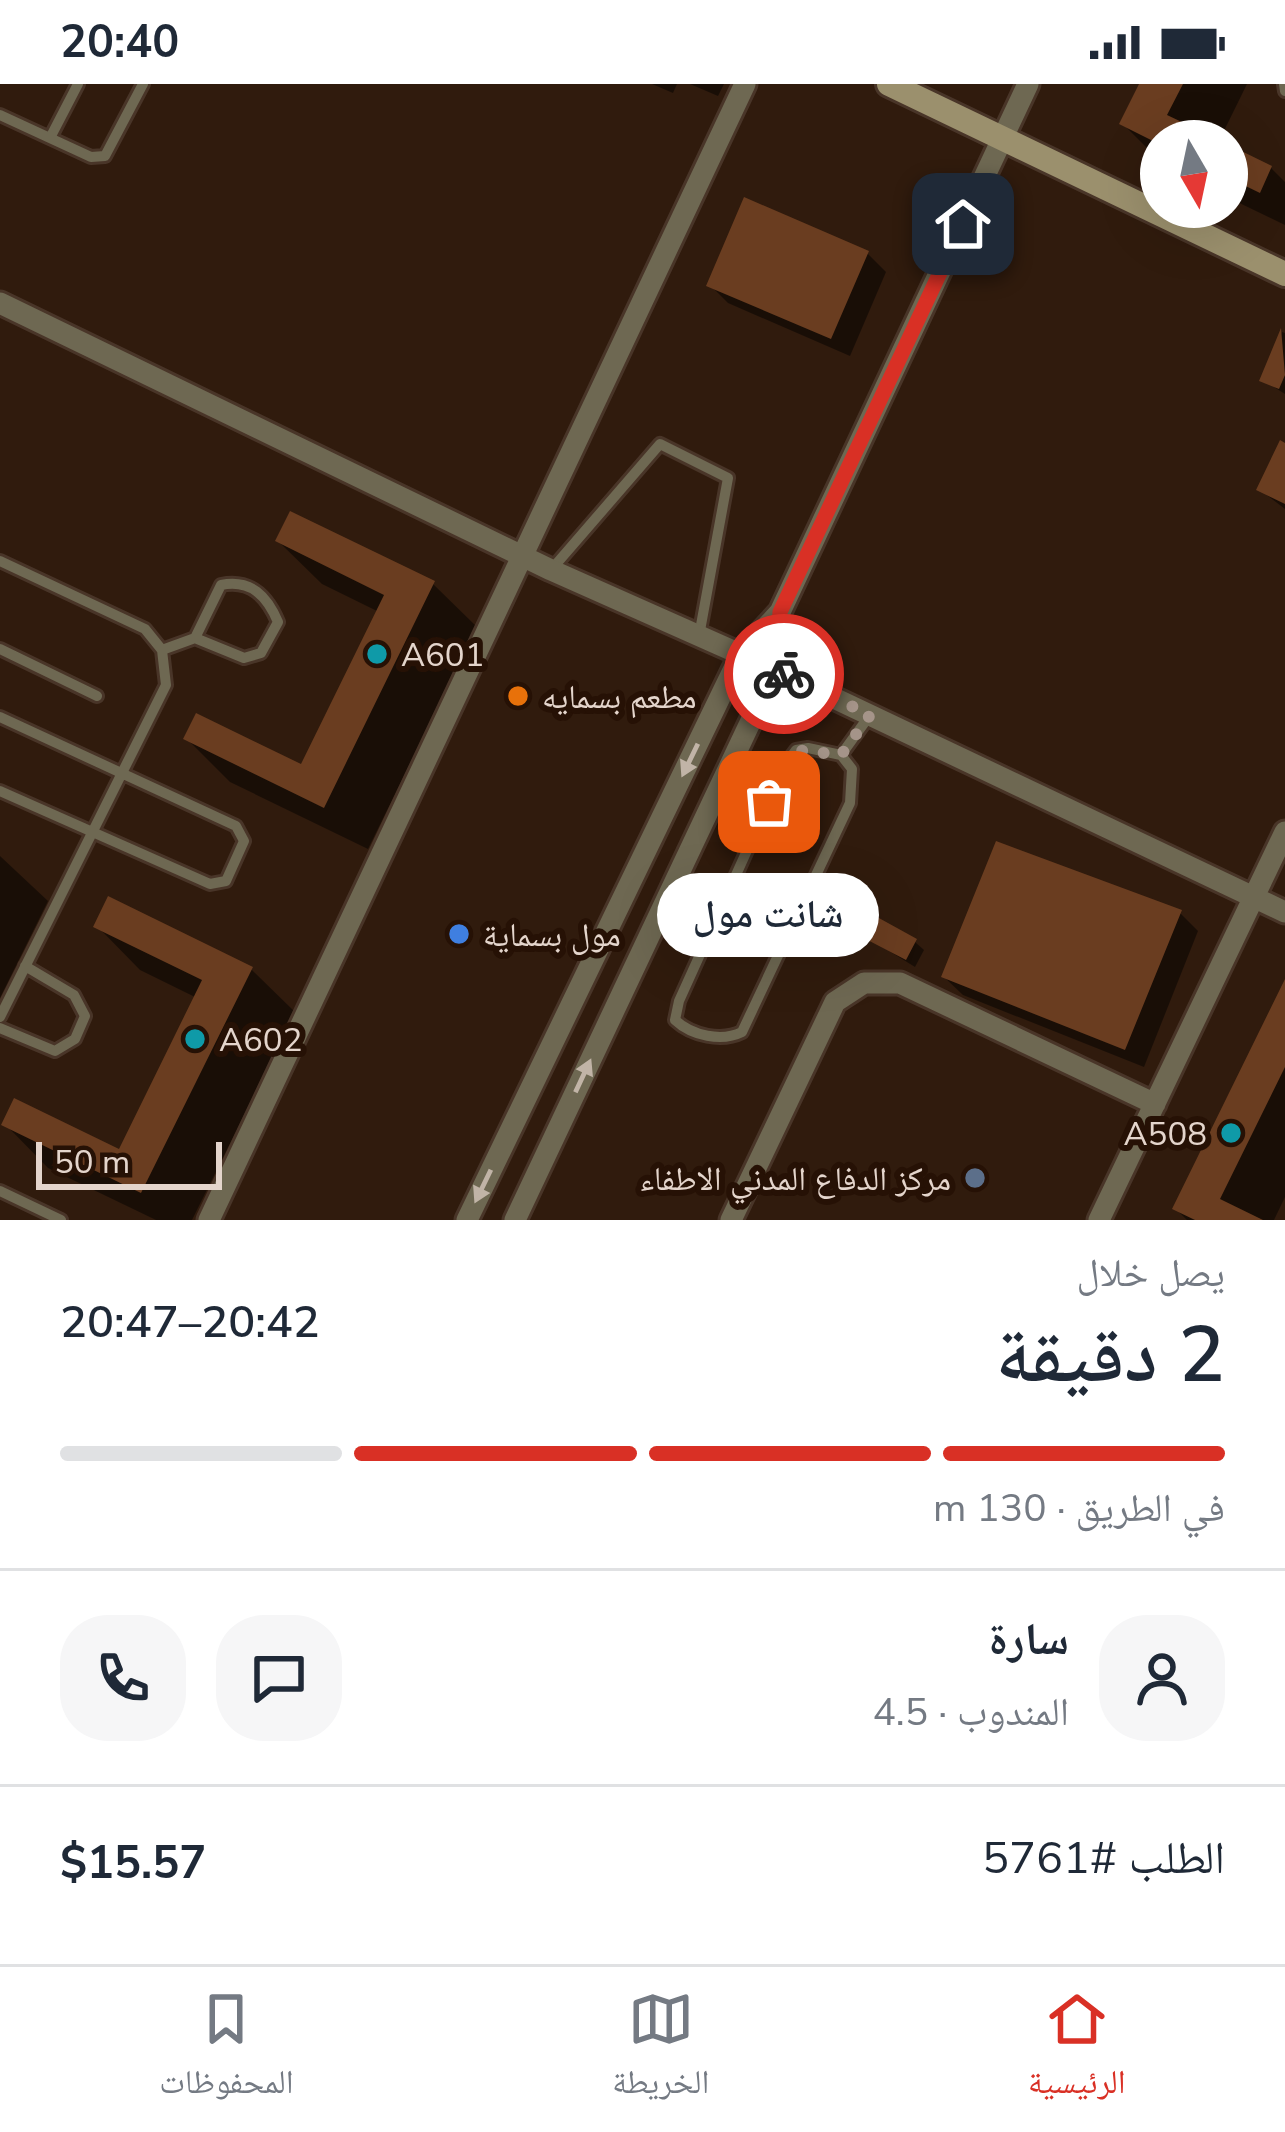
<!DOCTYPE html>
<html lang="ar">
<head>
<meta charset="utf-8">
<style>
	:root { --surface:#fff; --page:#f6f6f7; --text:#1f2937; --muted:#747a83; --line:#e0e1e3; --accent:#d93025 }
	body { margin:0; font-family:"Nunito Sans","Noto Naskh Arabic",sans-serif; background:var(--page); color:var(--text); direction:rtl; height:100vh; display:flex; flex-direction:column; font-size:45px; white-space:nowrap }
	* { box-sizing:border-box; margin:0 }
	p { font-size:39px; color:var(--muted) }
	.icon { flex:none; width:66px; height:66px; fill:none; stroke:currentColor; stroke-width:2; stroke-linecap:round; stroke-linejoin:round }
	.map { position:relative; height:1136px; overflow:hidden; direction:ltr }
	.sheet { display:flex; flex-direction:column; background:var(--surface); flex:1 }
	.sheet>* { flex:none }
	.needle { width:78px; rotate:171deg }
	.controls { position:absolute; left:1140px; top:36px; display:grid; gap:24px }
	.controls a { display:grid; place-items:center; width:108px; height:108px; border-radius:50%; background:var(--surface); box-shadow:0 12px 48px #0002; font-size:60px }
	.scale { position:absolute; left:36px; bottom:30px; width:186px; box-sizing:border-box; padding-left:12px; border:6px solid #e4d5cc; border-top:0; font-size:33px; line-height:42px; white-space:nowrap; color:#e4d5cc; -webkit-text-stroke:9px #261105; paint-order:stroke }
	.pin { position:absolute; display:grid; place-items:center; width:102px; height:102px; color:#fff; margin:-51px; border-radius:24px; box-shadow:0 6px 18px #0006 }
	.courier { position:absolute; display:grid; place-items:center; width:120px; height:120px; margin:-60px; border:9px solid #d93025; border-radius:50%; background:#fff; color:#222; box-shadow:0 3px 15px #0007 }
	.bubble { position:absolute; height:84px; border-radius:42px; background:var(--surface); box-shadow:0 12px 48px #0002; font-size:39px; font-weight:600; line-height:84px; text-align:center; direction:rtl }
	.headline em { font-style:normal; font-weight:600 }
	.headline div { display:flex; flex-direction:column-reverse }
	.headline { display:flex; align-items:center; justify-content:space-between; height:204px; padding:0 60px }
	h1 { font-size:78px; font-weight:600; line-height:90px }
	.bar { display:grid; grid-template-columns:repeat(4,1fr); gap:18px 12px; align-content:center; height:144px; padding:0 60px }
	.bar i { height:15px; border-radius:9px; background:var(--line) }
	.bar .selected { background:var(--accent) }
	.bar p { grid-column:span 4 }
	.line { display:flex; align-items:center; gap:30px; padding:0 60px; border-top:3px solid var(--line) }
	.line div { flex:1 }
	.round { display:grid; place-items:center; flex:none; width:126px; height:126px; border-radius:48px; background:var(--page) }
	.status { display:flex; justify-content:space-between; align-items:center; height:84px; padding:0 60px; background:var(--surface); direction:ltr }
	.status svg { height:33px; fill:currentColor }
	.dock { display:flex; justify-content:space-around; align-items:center; height:168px; border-top:3px solid var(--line); background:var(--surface); font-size:33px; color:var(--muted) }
	.dock a { display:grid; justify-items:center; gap:6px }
	.dock .selected { color:var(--accent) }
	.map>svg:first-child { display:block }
	.shadow { fill:#0007 }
	.building { fill:#6a3d20 }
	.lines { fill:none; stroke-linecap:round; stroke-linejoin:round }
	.lane-casing { stroke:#493528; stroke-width:16 }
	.street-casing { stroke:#493528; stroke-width:27 }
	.secondary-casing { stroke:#493528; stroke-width:30 }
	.lane { stroke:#6e6852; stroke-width:10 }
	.street { stroke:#6e6852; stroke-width:21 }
	.secondary { stroke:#9b906d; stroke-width:24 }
	.oneway { fill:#c1b4a7 }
	.done { stroke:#a59489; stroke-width:12; stroke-dasharray:0 21.6 }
	.route { stroke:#d93025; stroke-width:15 }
	.culture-dot { fill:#0f9aa8; stroke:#261105; stroke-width:4.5 }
	.food-dot { fill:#e8710a; stroke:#261105; stroke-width:4.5 }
	.shop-dot { fill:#3f7fe0; stroke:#261105; stroke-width:4.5 }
	.service-dot { fill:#5c6f8a; stroke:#261105; stroke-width:4.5 }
	.labels { text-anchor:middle; stroke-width:12; stroke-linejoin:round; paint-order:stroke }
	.poi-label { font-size:33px; fill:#e4d5cc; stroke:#261105; text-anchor:start }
</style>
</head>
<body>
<div class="status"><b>20:40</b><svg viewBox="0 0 49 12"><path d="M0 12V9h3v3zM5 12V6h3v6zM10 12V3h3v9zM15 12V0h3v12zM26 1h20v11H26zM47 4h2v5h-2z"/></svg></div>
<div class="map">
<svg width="1285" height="1136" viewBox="0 0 1285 1136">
	<rect width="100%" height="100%" fill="#301b0d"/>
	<!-- shadow -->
	<path class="shadow" d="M 652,0 L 677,0 L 673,9 Z
		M 690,0 L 724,0 L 718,12 Z
		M 1142,0 L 1247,0 L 1219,57 L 1161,57 L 1161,78 L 1123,40 Z
		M 1227,63 L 1271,84 L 1285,98 L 1285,141 L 1227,113 Z
		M 868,170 L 886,188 L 850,272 L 728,219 L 710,201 Z
		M 1282,248 L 1285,249 L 1285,310 L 1263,296 Z
		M 1285,362 L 1285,425 L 1260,406 Z
		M 278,457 L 433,500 L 477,543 L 368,765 L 230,698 L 187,655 L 303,684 L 379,528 L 322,500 Z
		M 0,772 L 48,817 L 0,914 Z
		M 1180,829 L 1198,847 L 1144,983 L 963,911 L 944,893 Z
		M 97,842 L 251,885 L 295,928 L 192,1136 L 156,1136 L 48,1084 L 5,1040 L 121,1069 L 197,914 L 140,886 Z
		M 860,849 L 915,858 L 924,866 L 915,883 Z
		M 1285,902 L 1285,1113 L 1274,1136 L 1187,1136 L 1175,1124 Z"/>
	<!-- building -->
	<path class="building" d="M 1139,0 L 1183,0 L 1167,31 L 1222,57 L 1161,61 L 1119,40 Z
		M 1227,60 L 1272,82 L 1260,109 L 1227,93 Z
		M 744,113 L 869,167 L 831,255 L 706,202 Z
		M 1281,244 L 1285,291 L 1279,305 L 1259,297 Z
		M 1280,356 L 1285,359 L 1285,420 L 1256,406 Z
		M 290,427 L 435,497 L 324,724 L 183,655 L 196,629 L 301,680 L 384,511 L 275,457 Z
		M 996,757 L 1182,826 L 1125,966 L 941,893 Z
		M 108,812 L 253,883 L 141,1109 L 1,1041 L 14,1014 L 119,1065 L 202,896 L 93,843 Z
		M 868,828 L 917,855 L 906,876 L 856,850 Z
		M 1285,895 L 1285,983 L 1220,1115 L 1263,1136 L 1195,1136 L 1172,1125 Z"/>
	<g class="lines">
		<!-- lane casing -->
		<g class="lane-casing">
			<path id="lane" d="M 1284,0 L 1285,7
				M 0,31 L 91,73 L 105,72 L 143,0
				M 50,54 L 78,0
				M 0,477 L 145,545 L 162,566 L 166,601 L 0,933
				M 551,486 L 660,360 L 728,394 L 699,552
				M 0,565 L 97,612
				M 162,566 L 195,554 L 244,574 L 261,569 L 278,538 C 267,512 251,495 221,501 L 195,554
				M 0,633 L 236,742 L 244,757 L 226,797 L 210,800 L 0,707
				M 808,664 L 841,671 L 852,685 L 850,719 L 742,948 C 722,958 692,952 675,936 L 679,917 L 787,678 L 796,666 Z
				M 841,671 L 870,631
				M 0,944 L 55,967 L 75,955 L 85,932 L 74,911 L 25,882
				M 0,1107 L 61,1136"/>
		</g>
		<!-- street casing -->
		<g class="street-casing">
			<path id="street" d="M 0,219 L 551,486 L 758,578 L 1285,828
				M 209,1136 L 745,0
				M 467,1136 L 741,570 L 780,528 L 1028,0
				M 515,1136 L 775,586 L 780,529
				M 731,1136 L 835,918 L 864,899 L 900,899 L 1155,1020
				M 1099,1136 L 1285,748"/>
		</g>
		<!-- secondary casing -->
		<g class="secondary-casing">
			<path id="secondary" d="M 889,0 L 1285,190"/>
		</g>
		<!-- lane -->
		<use href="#lane" class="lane"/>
		<!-- street -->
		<use href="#street" class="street"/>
		<!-- secondary -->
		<use href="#secondary" class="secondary"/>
	</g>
	<!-- one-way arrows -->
	<defs><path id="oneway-solid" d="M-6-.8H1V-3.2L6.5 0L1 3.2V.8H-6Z" transform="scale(3)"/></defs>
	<g class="oneway">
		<use href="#oneway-solid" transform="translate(690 676) rotate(116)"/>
		<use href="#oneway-solid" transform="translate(583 992) rotate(-65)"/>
		<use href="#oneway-solid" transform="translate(483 1102) rotate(116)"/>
	</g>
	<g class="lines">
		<!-- done -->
		<path class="done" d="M 769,718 L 796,666 L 841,671 L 870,631 L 784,590"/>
		<!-- route -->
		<path class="route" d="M 784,590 L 775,586 L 780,528 L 963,140"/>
	</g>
	<!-- markers -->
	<g class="culture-dot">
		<circle cx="377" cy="570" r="12"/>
		<circle cx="195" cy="955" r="12"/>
		<circle cx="1231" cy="1049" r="12"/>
	</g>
	<circle class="food-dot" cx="518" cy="612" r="12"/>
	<circle class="shop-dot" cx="459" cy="850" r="12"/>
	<circle class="service-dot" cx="975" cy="1094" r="12"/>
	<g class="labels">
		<!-- poi labels -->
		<g class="poi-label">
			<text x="401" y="582">A601</text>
			<text x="542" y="624">مطعم بسمايه</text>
			<text x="483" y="862">مول بسماية</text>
			<text x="219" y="967">A602</text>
			<text x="1207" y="1061" text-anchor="end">A508</text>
			<text x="951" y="1106" text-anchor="end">مركز الدفاع المدني الاطفاء</text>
		</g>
	</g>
</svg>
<div class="controls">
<a><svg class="needle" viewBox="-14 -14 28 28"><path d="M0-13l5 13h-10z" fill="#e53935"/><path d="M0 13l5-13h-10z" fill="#747a83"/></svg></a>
</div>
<div class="scale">50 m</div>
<div class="pin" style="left:769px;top:718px;background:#ea580c"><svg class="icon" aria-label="bag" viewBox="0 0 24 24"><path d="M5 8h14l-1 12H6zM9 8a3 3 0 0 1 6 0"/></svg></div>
<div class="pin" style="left:963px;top:140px;background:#1f2937"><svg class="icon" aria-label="home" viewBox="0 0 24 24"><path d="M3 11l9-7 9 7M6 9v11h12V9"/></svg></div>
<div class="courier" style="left:784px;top:590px"><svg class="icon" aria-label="bike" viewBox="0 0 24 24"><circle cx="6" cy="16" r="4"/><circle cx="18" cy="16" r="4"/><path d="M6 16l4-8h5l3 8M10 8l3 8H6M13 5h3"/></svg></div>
<div class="bubble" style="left:657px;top:789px;width:222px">شانت مول</div>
</div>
<section class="sheet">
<div class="headline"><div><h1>2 دقيقة</h1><p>يصل خلال</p></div><em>20:42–20:47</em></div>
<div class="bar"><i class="selected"></i><i class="selected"></i><i class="selected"></i><i></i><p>في الطريق · 130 m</p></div>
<div class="line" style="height:216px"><a class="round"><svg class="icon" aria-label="person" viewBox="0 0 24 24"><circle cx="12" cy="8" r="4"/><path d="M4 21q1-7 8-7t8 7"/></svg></a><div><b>سارة</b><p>المندوب · 4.5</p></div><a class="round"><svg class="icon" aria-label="chat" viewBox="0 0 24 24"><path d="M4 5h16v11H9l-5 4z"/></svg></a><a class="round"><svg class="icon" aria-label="phone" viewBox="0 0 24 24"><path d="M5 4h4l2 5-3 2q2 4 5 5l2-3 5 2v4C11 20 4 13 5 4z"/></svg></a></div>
<div class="line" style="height:156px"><div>الطلب #5761</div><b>$15.57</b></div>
</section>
<nav class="dock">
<a class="selected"><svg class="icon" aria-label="home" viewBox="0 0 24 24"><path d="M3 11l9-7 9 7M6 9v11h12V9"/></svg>الرئيسية</a>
<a><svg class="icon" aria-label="map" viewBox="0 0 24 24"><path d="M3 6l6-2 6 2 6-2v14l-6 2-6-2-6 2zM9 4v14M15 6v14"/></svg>الخريطة</a>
<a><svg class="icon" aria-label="saved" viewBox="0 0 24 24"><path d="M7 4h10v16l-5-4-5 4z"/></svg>المحفوظات</a>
</nav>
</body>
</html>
